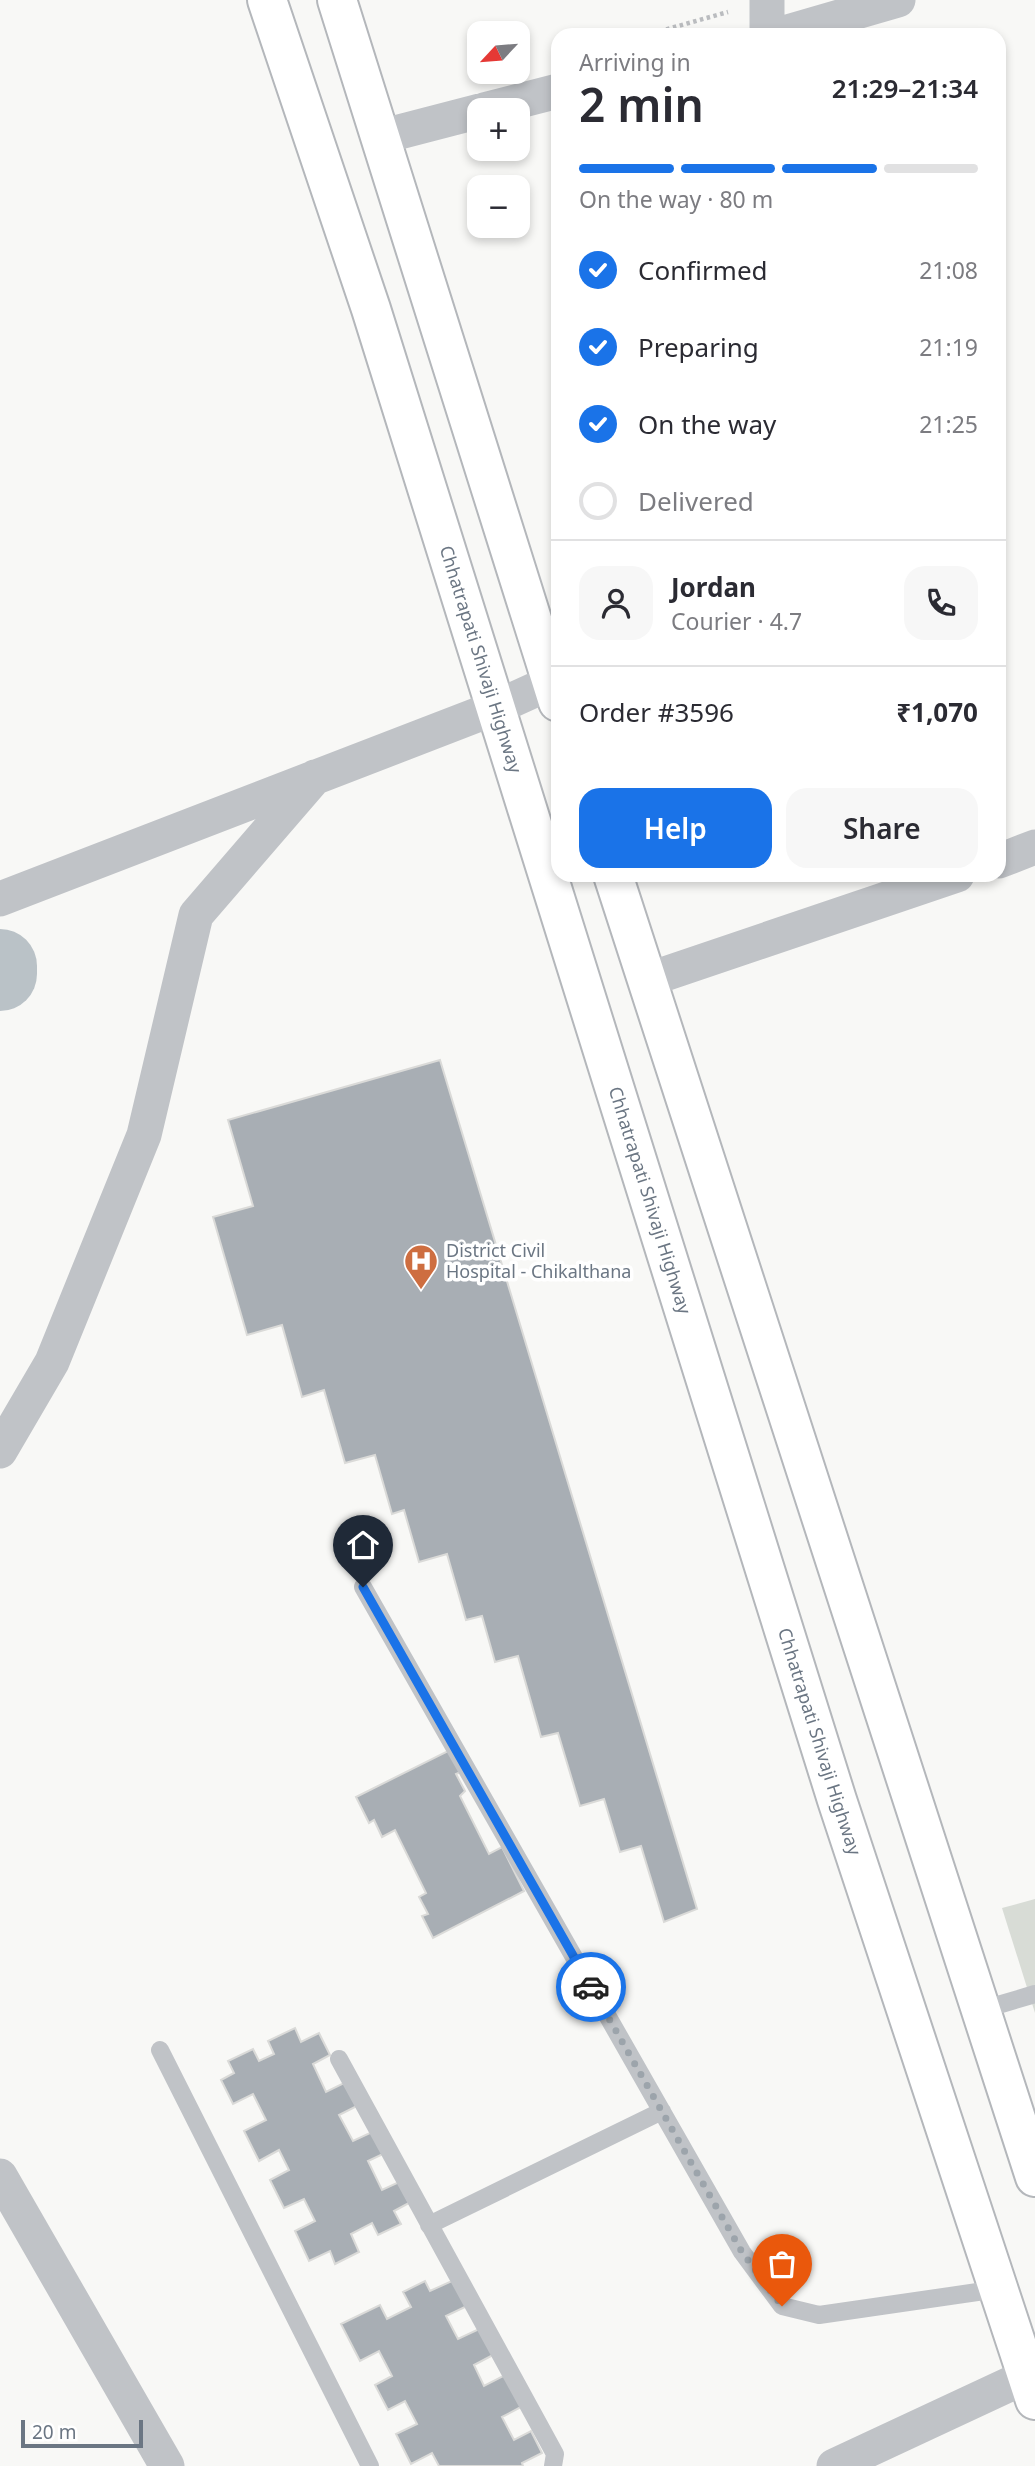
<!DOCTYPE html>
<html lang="en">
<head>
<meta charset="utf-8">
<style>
	:root { --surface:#fff; --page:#f7f7f7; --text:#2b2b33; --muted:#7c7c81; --line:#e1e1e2; --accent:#1a73e8 }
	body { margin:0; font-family:"Noto Sans",sans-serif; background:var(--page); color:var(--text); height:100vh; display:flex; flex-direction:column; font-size:26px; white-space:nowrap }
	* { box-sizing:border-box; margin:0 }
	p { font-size:23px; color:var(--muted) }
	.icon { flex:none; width:38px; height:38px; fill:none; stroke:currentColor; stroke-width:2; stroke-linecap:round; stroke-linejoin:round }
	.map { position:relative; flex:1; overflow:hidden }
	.panel { position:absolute; left:551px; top:28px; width:455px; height:854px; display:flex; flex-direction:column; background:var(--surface); border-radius:21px; box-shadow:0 4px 10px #0003 }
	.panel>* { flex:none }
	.needle { width:46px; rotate:244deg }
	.tools { position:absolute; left:467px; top:21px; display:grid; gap:14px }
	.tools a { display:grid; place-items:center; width:63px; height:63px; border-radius:14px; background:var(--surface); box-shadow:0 4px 10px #0003; font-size:35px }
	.scale { position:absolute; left:21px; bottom:18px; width:122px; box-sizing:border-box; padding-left:7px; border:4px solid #6b7683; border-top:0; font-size:19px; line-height:24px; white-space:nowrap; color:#6b7683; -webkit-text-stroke:5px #fff; paint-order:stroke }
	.pin { position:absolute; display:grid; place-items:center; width:60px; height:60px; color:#fff; margin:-72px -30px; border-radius:50% 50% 50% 0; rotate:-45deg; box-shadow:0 0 7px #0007 }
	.pin .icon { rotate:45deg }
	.courier { position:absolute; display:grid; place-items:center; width:70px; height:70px; margin:-35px; border:5px solid #1a73e8; border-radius:50%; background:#fff; color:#222; box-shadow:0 2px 9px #0007 }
	.summary em { font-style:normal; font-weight:600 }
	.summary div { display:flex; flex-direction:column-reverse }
	.summary { display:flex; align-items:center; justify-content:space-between; height:119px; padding:0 28px }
	h1 { font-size:46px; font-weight:600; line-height:52px }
	.bar { display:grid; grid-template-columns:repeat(4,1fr); gap:10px 7px; align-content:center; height:84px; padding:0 28px }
	.bar i { height:9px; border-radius:5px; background:var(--line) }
	.bar .active { background:var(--accent) }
	.bar p { grid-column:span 4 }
	.line { display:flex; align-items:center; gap:18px; padding:0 28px; border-top:2px solid var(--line) }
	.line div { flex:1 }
	.round { display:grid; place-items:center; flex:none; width:74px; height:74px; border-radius:21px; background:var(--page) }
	ol { padding:0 28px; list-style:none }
	li { display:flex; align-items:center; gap:21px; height:77px }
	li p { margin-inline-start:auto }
	li .icon { padding:7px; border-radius:50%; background:var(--accent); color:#fff; stroke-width:4 }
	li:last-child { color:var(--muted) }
	li i { width:38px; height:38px; border:4px solid var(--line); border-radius:50% }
	.cta { display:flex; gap:14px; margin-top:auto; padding:14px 28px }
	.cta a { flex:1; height:80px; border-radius:21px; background:var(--accent); color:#fff; font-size:28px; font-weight:600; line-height:80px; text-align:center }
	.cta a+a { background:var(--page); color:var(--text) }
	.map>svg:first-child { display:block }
	.green { fill:#d8dcd6 }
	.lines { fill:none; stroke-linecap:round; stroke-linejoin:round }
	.river { stroke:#bac2c7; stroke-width:74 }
	.building { fill:#a8aeb4; stroke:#dadad8; stroke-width:2 }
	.primary-casing { stroke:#b4b7bb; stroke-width:42 }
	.path { stroke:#babcbf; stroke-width:4.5; stroke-dasharray:3.5 3.5; stroke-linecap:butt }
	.lane { stroke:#c0c3c7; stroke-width:18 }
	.street { stroke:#c0c3c7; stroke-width:35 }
	.primary { stroke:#fff; stroke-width:38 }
	.done { stroke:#9ca4ab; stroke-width:7; stroke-dasharray:0 12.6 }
	.route { stroke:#1a73e8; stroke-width:9 }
	.labels { text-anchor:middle; stroke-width:7; stroke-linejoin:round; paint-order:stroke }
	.street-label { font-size:18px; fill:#6b7683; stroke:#fff }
	.poi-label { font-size:18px; fill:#6b7683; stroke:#fff; text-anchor:start }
</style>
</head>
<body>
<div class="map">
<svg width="1035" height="2466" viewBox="0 0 1035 2466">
	<rect width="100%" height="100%" fill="#f8f8f6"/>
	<!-- green -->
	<path class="green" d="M 1035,1899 L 1035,2013 L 1002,1908 Z"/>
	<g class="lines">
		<!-- river -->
		<path class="river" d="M 0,966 L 0,974"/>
	</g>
	<!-- building -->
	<path class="building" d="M 440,1060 L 697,1909 L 664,1922 L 641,1846 L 620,1852 L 604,1799 L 580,1806 L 558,1733 L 541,1737 L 518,1656 L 495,1662 L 482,1616 L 466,1620 L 447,1554 L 419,1562 L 404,1510 L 392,1514 L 375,1455 L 345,1463 L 324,1390 L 302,1397 L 282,1325 L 247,1335 L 213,1217 L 253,1206 L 228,1120 Z
		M 452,1749 L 463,1771 L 456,1774 L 465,1791 L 460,1796 L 489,1854 L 502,1847 L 524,1891 L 433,1938 L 422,1916 L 428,1914 L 419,1897 L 426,1893 L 395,1830 L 382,1837 L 374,1820 L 369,1823 L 356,1797 Z
		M 295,2028 L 301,2042 L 319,2033 L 330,2055 L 313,2064 L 326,2092 L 346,2082 L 357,2106 L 339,2115 L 353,2141 L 372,2132 L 383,2154 L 368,2161 L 382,2190 L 399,2182 L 409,2203 L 394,2211 L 401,2224 L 378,2235 L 372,2223 L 351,2234 L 359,2252 L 335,2264 L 330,2251 L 309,2261 L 295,2231 L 315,2221 L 304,2199 L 284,2208 L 270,2180 L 289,2170 L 279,2150 L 259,2161 L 244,2131 L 266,2120 L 253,2094 L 233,2104 L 221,2080 L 234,2073 L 228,2061 L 253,2049 L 259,2061 L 274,2054 L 268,2041 Z
		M 454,2280 L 467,2306 L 446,2316 L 458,2339 L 479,2329 L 493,2355 L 474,2365 L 484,2386 L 505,2375 L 521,2407 L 502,2417 L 514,2440 L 531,2431 L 542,2453 L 522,2463 L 523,2466 L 439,2466 L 432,2453 L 411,2464 L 396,2434 L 417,2424 L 405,2401 L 388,2410 L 375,2385 L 392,2376 L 379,2351 L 360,2361 L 341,2324 L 380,2305 L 387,2319 L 411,2307 L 403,2292 L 425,2281 L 430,2291 Z"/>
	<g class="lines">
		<!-- primary casing -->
		<g class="primary-casing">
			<g id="primary">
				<path id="s1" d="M 267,0 L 371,309 L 837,1800 L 1035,2400"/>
				<path d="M 337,0 L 558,702"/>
				<path d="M 613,875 L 1035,2177"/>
			</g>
		</g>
		<!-- path -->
		<path class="path" d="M 646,35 L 728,12"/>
		<!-- lane -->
		<path class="lane" d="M 363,1587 L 742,2252 L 782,2306 L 819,2315 L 998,2289
			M 981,2010 L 1035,1994
			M 160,2050 L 370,2466
			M 339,2059 L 555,2454 L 553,2466
			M 429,2225 L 662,2111"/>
		<!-- street -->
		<path class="street" d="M 767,35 L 767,0
			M 777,35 L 898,0
			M 484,110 L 558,91
			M 380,137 L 480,111
			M 999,861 L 1035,847
			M 0,899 L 495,708 L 552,682
			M 647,980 L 957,875
			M 0,1451 L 52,1362 L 144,1135 L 196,915 L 315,777
			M 0,2176 L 167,2466
			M 834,2466 L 1027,2376"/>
		<!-- primary -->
		<use href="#primary" class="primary"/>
	</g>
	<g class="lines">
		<!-- done -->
		<path class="done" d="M 591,1987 L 742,2252 L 782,2306"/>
		<!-- route -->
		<path class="route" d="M 363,1587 L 591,1987"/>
	</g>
	<!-- icons -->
	<defs>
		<g id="hospital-pin" transform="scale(1.75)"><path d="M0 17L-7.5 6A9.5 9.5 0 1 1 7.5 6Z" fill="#ce6e40" stroke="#fff"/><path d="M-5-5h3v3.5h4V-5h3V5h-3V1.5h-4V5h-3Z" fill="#fff"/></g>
	</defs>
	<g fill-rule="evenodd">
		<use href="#hospital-pin" x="421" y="1261"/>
	</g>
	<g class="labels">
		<!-- street labels -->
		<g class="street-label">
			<text dy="6" stroke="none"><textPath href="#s1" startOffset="693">Chhatrapati Shivaji Highway</textPath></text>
			<text dy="6" stroke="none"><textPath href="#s1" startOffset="1260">Chhatrapati Shivaji Highway</textPath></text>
			<text dy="6" stroke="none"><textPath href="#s1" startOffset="1827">Chhatrapati Shivaji Highway</textPath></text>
		</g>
		<!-- poi labels -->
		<g class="poi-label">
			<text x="446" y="1257">District Civil<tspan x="446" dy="21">Hospital - Chikalthana</tspan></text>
		</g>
	</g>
</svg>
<div class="tools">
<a><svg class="needle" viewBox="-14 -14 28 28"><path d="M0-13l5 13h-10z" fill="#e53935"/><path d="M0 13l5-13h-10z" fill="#7c7c81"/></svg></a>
<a>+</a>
<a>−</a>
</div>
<div class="scale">20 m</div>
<div class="pin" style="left:782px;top:2306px;background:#ea580c"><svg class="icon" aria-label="bag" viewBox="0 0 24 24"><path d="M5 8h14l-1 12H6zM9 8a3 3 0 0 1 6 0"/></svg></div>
<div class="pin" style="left:363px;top:1587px;background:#1f2937"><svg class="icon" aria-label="home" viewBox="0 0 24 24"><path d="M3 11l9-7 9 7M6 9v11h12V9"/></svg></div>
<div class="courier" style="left:591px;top:1987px"><svg class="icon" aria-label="car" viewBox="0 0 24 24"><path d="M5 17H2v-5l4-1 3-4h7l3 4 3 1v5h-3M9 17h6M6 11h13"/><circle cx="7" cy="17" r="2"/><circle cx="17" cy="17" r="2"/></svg></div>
<section class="panel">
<div class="summary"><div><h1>2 min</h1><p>Arriving in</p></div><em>21:29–21:34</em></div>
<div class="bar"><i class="active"></i><i class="active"></i><i class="active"></i><i></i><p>On the way · 80 m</p></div>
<ol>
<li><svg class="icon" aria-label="check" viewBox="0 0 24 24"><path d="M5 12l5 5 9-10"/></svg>Confirmed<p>21:08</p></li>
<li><svg class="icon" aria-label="check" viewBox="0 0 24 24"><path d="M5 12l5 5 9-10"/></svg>Preparing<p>21:19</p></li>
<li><svg class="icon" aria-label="check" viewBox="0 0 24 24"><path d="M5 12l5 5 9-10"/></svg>On the way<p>21:25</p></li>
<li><i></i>Delivered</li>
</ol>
<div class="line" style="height:126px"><a class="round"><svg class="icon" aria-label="person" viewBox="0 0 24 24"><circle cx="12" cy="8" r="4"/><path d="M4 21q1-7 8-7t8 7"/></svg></a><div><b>Jordan</b><p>Courier · 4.7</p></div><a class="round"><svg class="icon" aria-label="phone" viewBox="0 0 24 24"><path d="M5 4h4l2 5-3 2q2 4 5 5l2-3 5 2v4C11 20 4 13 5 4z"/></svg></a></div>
<div class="line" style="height:91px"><div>Order #3596</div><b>₹1,070</b></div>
<div class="cta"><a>Help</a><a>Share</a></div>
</section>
</div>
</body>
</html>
